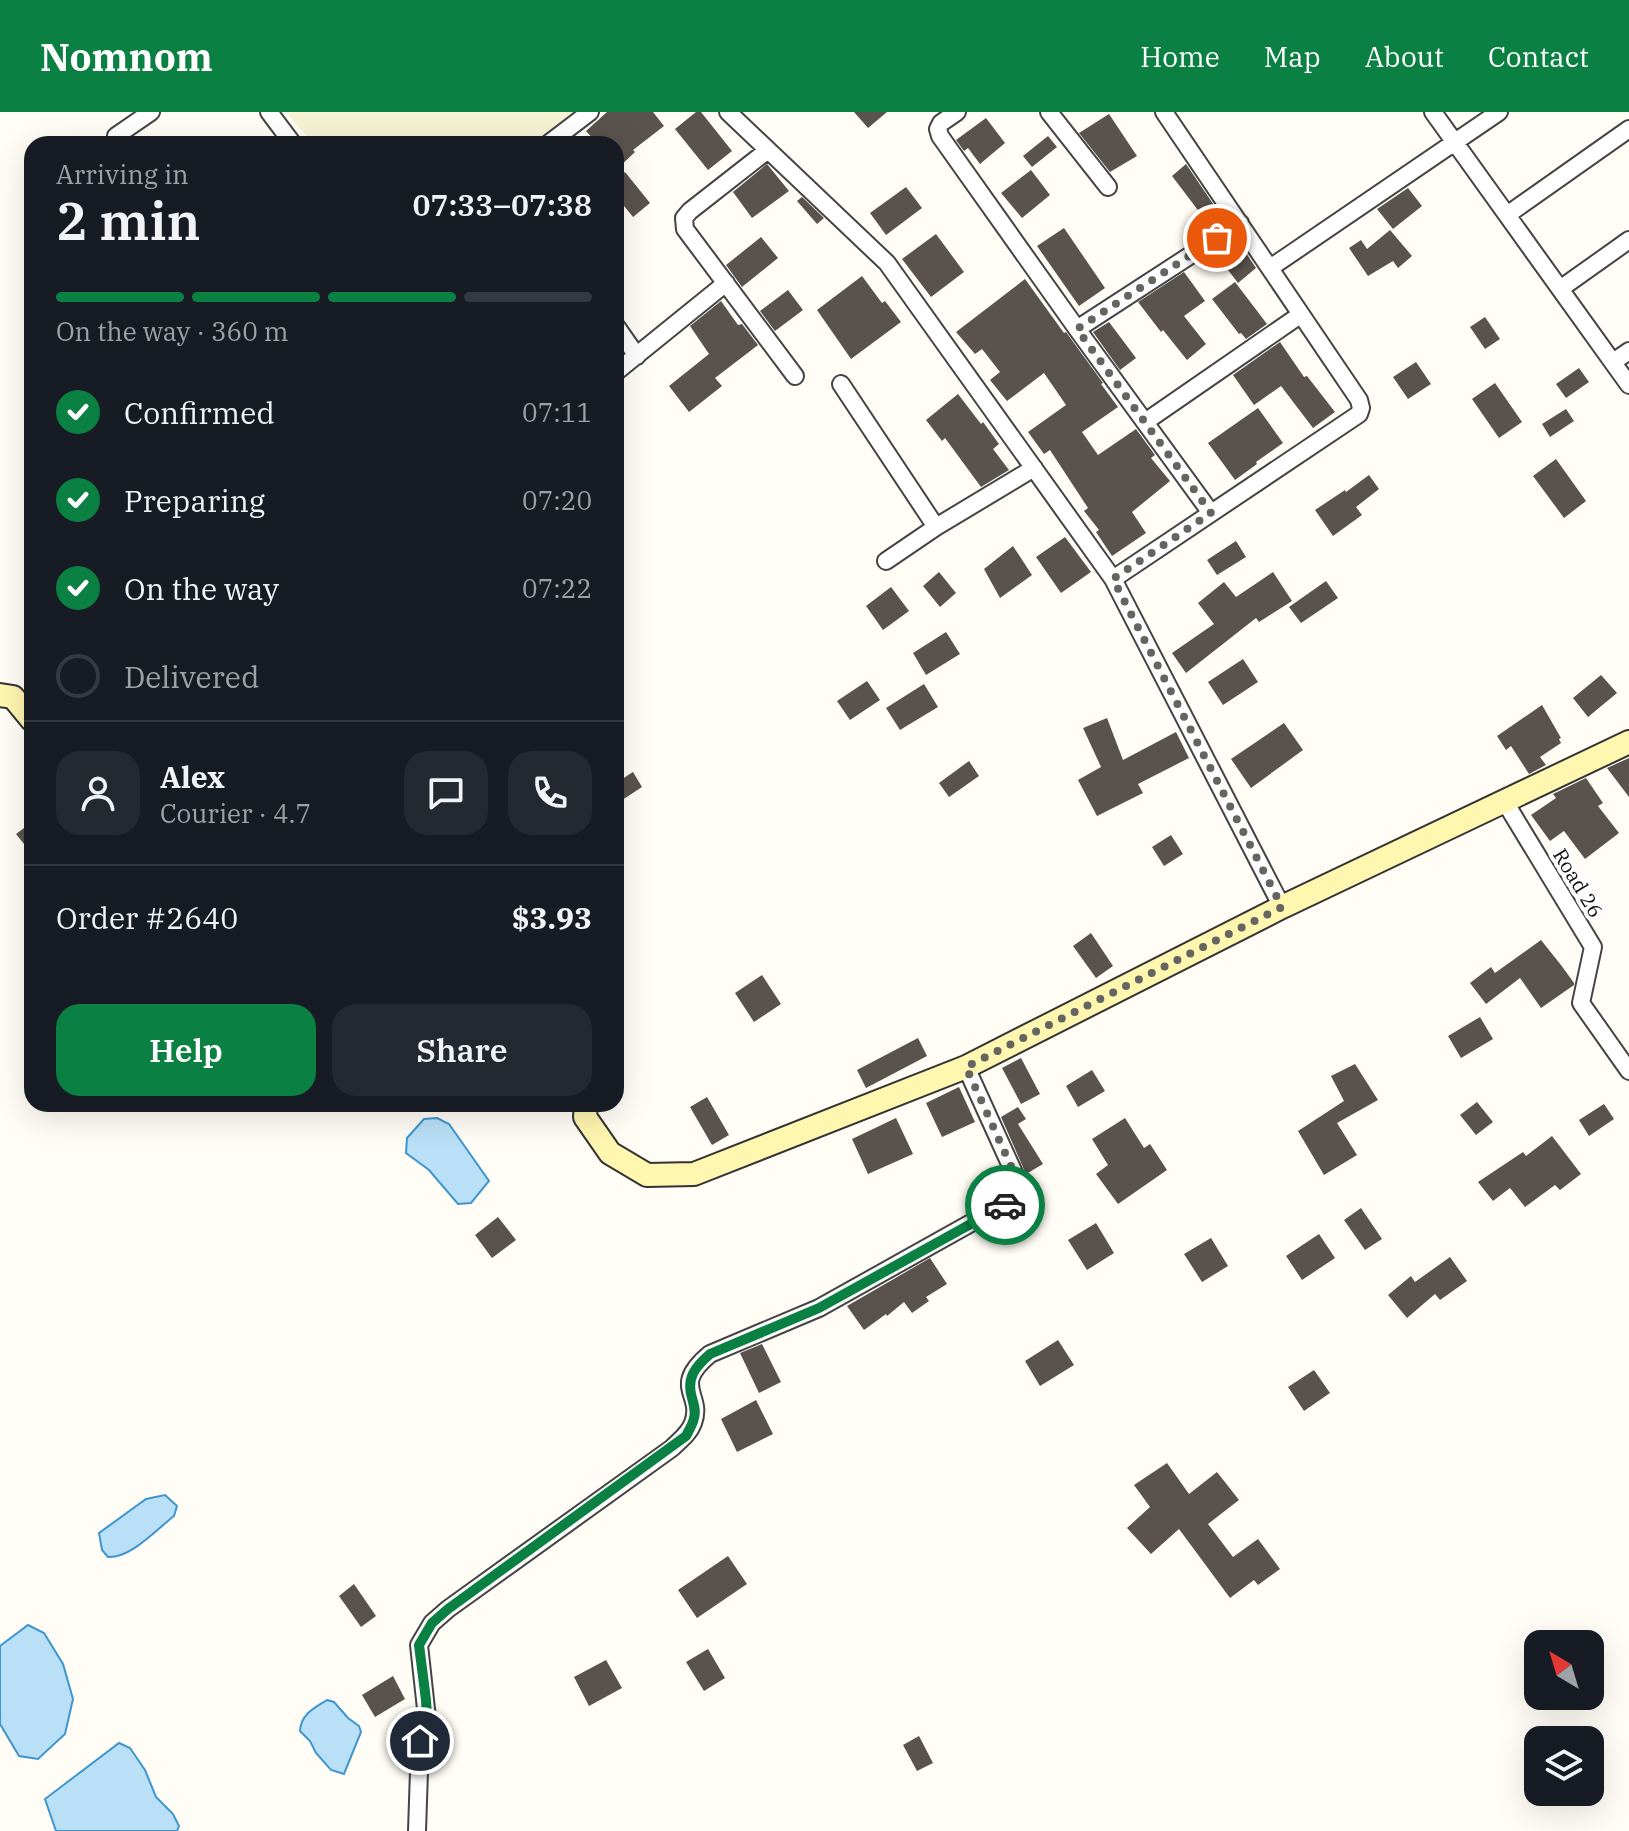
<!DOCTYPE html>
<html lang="en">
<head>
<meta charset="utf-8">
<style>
	:root { --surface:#171b24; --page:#242831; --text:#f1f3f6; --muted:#9ea1a6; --line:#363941; --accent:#0b8043 }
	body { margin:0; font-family:"IBM Plex Serif",serif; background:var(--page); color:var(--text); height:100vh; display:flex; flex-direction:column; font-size:30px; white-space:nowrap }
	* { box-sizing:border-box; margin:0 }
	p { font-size:26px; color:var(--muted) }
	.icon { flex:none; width:44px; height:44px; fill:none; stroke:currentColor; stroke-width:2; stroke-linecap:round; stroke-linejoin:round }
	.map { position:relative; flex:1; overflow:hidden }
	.drawer { position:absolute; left:24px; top:24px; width:600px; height:976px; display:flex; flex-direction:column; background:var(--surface); border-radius:24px; box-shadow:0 8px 32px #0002 }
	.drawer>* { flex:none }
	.needle { width:52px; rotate:322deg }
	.buttons { position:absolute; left:1524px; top:1518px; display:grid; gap:16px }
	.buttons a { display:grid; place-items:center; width:80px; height:80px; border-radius:16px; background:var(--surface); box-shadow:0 8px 32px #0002; font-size:40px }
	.pin { position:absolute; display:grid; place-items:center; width:68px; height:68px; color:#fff; margin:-34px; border:4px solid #fff; border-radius:50%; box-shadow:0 2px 8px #0007 }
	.courier { position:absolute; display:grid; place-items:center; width:80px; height:80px; margin:-40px; border:6px solid #0b8043; border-radius:50%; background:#fff; color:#222; box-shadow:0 2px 10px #0007 }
	.headline em { font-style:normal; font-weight:600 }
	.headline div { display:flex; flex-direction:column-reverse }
	.headline { display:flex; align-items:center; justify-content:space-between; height:136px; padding:0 32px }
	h1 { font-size:52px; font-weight:600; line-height:60px }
	.bar { display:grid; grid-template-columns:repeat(4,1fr); gap:12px 8px; align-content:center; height:96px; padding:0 32px }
	.bar i { height:10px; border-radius:6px; background:var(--line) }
	.bar .current { background:var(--accent) }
	.bar p { grid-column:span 4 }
	.line { display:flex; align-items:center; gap:20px; padding:0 32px; border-top:2px solid var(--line) }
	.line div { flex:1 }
	.round { display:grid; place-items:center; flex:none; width:84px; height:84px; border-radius:24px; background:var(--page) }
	ol { padding:0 32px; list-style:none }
	li { display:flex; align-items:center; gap:24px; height:88px }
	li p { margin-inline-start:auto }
	li .icon { padding:8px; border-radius:50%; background:var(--accent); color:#fff; stroke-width:4 }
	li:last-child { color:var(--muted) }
	li i { width:44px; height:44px; border:4px solid var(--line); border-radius:50% }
	.action { display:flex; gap:16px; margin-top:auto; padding:16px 32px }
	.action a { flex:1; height:92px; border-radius:24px; background:var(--accent); color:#fff; font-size:32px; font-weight:600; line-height:92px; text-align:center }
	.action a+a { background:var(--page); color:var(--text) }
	header { display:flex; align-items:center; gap:48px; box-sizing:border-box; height:112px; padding:0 40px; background:var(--accent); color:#fff }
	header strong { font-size:38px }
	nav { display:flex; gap:44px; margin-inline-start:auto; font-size:28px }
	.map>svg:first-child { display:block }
	.farmland { fill:#f6f3d4 }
	.water { fill:#b9e0f7; stroke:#3f96cf; stroke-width:2 }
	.building { fill:#5a524d }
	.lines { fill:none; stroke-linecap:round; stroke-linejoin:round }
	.minor-casing { stroke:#444; stroke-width:20 }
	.secondary-casing { stroke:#333; stroke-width:26 }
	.minor { stroke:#fff; stroke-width:16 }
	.secondary { stroke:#fff6b0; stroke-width:22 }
	.done { stroke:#646461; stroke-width:8; stroke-dasharray:0 14.4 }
	.route { stroke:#0b8043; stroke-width:10 }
	.labels { text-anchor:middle; stroke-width:8; stroke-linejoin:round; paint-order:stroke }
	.street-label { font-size:20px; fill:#111; stroke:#fff }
</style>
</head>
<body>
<header>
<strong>Nomnom</strong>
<nav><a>Home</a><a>Map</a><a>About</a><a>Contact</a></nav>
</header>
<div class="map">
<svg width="1629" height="1719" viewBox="0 0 1629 1719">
	<rect width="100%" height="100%" fill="#fffdf5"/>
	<!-- farmland -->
	<path class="farmland" d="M 286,0 L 574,0 L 535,32 L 314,32 Z"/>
	<!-- water -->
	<path class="water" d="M 437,1006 L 449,1012 L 489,1069 L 471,1091 L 458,1092 L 429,1058 L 406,1041 L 407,1026 L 424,1007 Z
		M 165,1383 L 177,1394 L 174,1404 C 156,1418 131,1446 108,1445 L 102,1438 L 99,1421 L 146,1387 Z
		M 28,1513 L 44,1521 L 63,1552 L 73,1587 L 65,1622 L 38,1647 L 19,1644 L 0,1612 L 0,1534 Z
		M 327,1588 L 334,1590 L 348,1606 L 359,1614 L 361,1620 L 344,1662 L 331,1658 L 316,1641 L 310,1629 L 300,1619 C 301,1602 314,1596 327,1588 Z
		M 119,1631 L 130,1636 L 145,1658 L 156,1685 L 173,1702 L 179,1714 L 177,1719 L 56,1719 L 45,1687 Z"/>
	<!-- building -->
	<path class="building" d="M 607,0 L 653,0 L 664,14 L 633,38 L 635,40 L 616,58 L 616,32 L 598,32 L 586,19 Z
		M 696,0 L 701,0 L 732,39 L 708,58 L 675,17 Z
		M 854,0 L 887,0 L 868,16 Z
		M 1109,2 L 1137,44 L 1110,60 L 1079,21 Z
		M 986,6 L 1005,31 L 980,52 L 968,36 L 964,39 L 956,28 Z
		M 1048,24 L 1057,35 L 1032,55 L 1023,44 Z
		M 767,52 L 789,79 L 752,106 L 733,80 Z
		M 1186,52 L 1222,105 L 1210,114 L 1172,64 Z
		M 1031,58 L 1050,83 L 1022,106 L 1001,81 Z
		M 625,60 L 650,91 L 633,105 L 616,84 L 616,67 Z
		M 906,75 L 922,96 L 886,123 L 870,101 Z
		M 1408,76 L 1422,94 L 1393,117 L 1377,97 Z
		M 802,85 L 824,106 L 817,112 L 797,89 Z
		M 1064,116 L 1105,176 L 1079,194 L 1037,134 Z
		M 1390,118 L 1412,144 L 1398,156 L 1393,149 L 1368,164 L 1349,136 L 1361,128 L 1367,137 Z
		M 936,122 L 964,160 L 931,185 L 902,147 Z
		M 761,125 L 778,146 L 742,175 L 726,153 Z
		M 1236,126 L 1256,156 L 1238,171 L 1215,141 Z
		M 1184,160 L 1205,189 L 1184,204 L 1206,232 L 1187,248 L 1163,218 L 1161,220 L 1138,190 Z
		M 862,164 L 882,191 L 885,189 L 901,210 L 851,247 L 817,198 Z
		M 1025,167 L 1064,221 L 1066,220 L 1103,271 L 1101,272 L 1118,295 L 1082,320 L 1098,343 L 1136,317 L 1155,343 L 1151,346 L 1170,369 L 1132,400 L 1146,421 L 1112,444 L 1096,420 L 1099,418 L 1084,399 L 1088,396 L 1050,338 L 1044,342 L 1028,320 L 1066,293 L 1044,261 L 1007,289 L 990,268 L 1000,260 L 982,237 L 975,242 L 956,220 Z
		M 1235,170 L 1267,212 L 1246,227 L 1241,221 L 1239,222 L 1212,187 Z
		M 788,178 L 803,198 L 775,219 L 760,199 Z
		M 721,189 L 738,213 L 742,212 L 758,233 L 715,266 L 722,274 L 689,300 L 669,274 L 709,242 L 690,214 Z
		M 1485,205 L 1500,227 L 1485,237 L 1470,215 Z
		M 1109,210 L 1136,246 L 1120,258 L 1093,220 Z
		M 1280,230 L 1304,265 L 1307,264 L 1335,300 L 1313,316 L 1281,274 L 1254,293 L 1233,263 Z
		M 1416,250 L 1431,272 L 1408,287 L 1393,265 Z
		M 1579,256 L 1589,270 L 1566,286 L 1556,272 Z
		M 1495,271 L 1522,310 L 1499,326 L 1472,287 Z
		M 958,282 L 981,312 L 983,310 L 999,332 L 993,337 L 1009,358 L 981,375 L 945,326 L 942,329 L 926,308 Z
		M 1258,296 L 1283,331 L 1256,350 L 1257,352 L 1235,368 L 1208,331 Z
		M 1566,297 L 1574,309 L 1550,325 L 1542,312 Z
		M 1556,347 L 1586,389 L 1564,406 L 1533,364 Z
		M 1369,363 L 1379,377 L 1356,395 L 1362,403 L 1333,424 L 1315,398 L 1345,378 L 1346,380 Z
		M 1065,425 L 1091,460 L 1061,481 L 1036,445 Z
		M 1236,429 L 1246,445 L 1217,463 L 1207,448 Z
		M 1013,434 L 1032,463 L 1000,486 L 984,457 Z
		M 939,460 L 956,481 L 940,495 L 923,474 Z
		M 1273,460 L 1292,489 L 1259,510 L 1256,506 L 1186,561 L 1172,541 L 1214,512 L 1198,491 L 1224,470 L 1236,485 Z
		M 1326,469 L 1338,486 L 1301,511 L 1289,495 Z
		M 891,475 L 909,499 L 883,518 L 866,494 Z
		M 946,520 L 960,542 L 926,563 L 913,541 Z
		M 1243,547 L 1258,570 L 1223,593 L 1208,570 Z
		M 1601,563 L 1617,581 L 1588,605 L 1573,586 Z
		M 867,569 L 880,588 L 850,608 L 837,589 Z
		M 924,572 L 938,595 L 900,618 L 886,596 Z
		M 1542,593 L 1561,626 L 1559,627 L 1561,631 L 1540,645 L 1546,653 L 1529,662 L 1511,634 L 1506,638 L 1497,624 Z
		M 1107,606 L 1123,648 L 1176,620 L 1189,646 L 1138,672 L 1143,681 L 1097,704 L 1078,668 L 1101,655 L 1083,616 Z
		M 1284,611 L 1303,638 L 1251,676 L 1231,647 Z
		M 1629,646 L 1629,685 L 1607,656 Z
		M 969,649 L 979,664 L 949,685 L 939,671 Z
		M 633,660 L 642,675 L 616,692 L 616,671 Z
		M 1586,666 L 1603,691 L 1598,694 L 1619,721 L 1585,747 L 1564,719 L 1550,729 L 1531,703 L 1556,686 L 1553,682 Z
		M 32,710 L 32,742 L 16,722 Z
		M 1171,723 L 1183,742 L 1164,754 L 1152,735 Z
		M 1091,821 L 1113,854 L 1096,866 L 1073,834 Z
		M 1541,828 L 1561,853 L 1574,871 L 1574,873 L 1541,896 L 1520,866 L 1486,892 L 1470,871 L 1491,855 L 1495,861 Z
		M 762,863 L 781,892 L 754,910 L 735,881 Z
		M 1480,905 L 1493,927 L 1461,946 L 1448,924 Z
		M 918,926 L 927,944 L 866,976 L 857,958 Z
		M 1021,946 L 1040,982 L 1021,992 L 1002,956 Z
		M 1355,952 L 1378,988 L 1337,1011 L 1357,1043 L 1324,1063 L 1298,1019 L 1344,989 L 1331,964 Z
		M 1092,958 L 1105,979 L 1078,995 L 1066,974 Z
		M 959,975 L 975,1010 L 942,1025 L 926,991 Z
		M 707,985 L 729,1023 L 712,1033 L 690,995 Z
		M 1477,990 L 1493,1010 L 1476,1023 L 1460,1003 Z
		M 1604,992 L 1614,1007 L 1589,1024 L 1579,1008 Z
		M 1018,995 L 1026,1007 L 1018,1012 L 1043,1052 L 1026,1062 L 1001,1005 Z
		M 896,1006 L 913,1042 L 868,1062 L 852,1027 Z
		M 1125,1006 L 1144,1036 L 1150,1032 L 1167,1058 L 1118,1092 L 1096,1062 L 1108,1053 L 1092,1027 Z
		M 1552,1024 L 1581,1062 L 1560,1078 L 1555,1073 L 1525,1095 L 1510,1076 L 1493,1089 L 1478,1070 L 1523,1040 L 1526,1044 Z
		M 1361,1096 L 1382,1127 L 1365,1138 L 1344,1108 Z
		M 498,1105 L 516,1128 L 492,1146 L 475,1123 Z
		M 1096,1111 L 1114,1141 L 1087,1158 L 1068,1128 Z
		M 1319,1122 L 1335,1146 L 1302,1168 L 1286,1144 Z
		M 1211,1126 L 1228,1154 L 1202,1170 L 1184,1142 Z
		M 1450,1145 L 1467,1169 L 1440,1188 L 1435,1182 L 1407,1206 L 1388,1183 L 1411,1164 L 1415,1170 Z
		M 930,1146 L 947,1172 L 926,1185 L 929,1189 L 912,1201 L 904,1190 L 887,1204 L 886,1202 L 864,1218 L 847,1194 Z
		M 1058,1228 L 1074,1253 L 1040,1274 L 1025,1249 Z
		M 762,1232 L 781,1270 L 759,1281 L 740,1241 Z
		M 1314,1258 L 1330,1281 L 1304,1299 L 1288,1275 Z
		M 756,1288 L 773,1322 L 737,1340 L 721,1307 Z
		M 1167,1351 L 1189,1382 L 1217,1360 L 1239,1388 L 1208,1412 L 1233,1445 L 1258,1427 L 1280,1457 L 1258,1473 L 1254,1468 L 1230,1486 L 1179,1417 L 1151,1442 L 1127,1416 L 1150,1395 L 1134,1373 Z
		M 728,1444 L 747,1472 L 697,1506 L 678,1478 Z
		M 354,1472 L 376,1504 L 361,1515 L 339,1484 Z
		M 708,1537 L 725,1566 L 704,1579 L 686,1550 Z
		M 606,1548 L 622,1576 L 589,1594 L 574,1565 Z
		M 393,1564 L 405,1587 L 375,1605 L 362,1583 Z
		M 919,1624 L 933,1651 L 917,1659 L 903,1633 Z"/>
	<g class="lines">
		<!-- minor casing -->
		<g class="minor-casing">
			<path id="minor" d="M 269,0 L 293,32
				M 728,0 L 887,151 L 1113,467 L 1282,795
				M 957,0 L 941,11 L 938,17 L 940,24 L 1077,217 L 1211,401
				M 1049,0 L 1108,75
				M 1433,0 L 1629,273
				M 116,24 L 151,0
				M 548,32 L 590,0
				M 768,38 L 690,99 L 684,106 L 685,117 L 795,264
				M 1507,103 L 1629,17
				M 1270,156 L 1499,0
				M 1560,177 L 1629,128
				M 616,214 L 637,244
				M 1077,217 L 1240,111
				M 1613,250 L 1629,239
				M 616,260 L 726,171
				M 841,272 L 936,415
				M 1145,310 L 1300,203
				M 886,449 L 936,415 L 1034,356
				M 1113,467 L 1359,302 L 1361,296 L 1359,288 L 1164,0
				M 1505,690 L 1593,835 L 1581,891 L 1629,959
				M 417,1719 L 420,1629 L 427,1606 L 419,1533 L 432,1511 L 448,1497 L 672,1336 C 680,1328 689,1322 693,1311 C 704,1282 670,1275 710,1242 L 819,1196 L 1005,1092 C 1015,1083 1017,1077 1015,1063 L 966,955"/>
		</g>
		<!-- secondary casing -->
		<g class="secondary-casing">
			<path id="secondary" d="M 0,583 L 13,585 L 32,608
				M 586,992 L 585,1005 L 610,1041 L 647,1063 L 694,1062 L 966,955 L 1282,795 L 1629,630"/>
		</g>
		<!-- minor -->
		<use href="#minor" class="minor"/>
		<!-- secondary -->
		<use href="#secondary" class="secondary"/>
	</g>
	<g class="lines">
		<!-- done -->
		<path class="done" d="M 1005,1093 C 1015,1083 1017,1077 1015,1063 L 966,955 L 1282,795 L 1113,467 L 1211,401 L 1077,217 L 1217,126"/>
		<!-- route -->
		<path class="route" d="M 420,1629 L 427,1606 L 426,1588 L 419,1533 L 432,1511 L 448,1497 L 686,1324 C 689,1318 693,1312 694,1306 C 696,1299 694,1293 692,1286 C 686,1266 695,1255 710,1242 L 819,1196 L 1005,1093"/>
	</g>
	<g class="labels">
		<!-- street labels -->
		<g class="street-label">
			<text transform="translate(1578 771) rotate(59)" y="7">Road 26</text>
		</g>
	</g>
</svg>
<div class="buttons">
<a><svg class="needle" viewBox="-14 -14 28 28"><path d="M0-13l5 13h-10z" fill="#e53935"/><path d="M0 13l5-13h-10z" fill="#9ea1a6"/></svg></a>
<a><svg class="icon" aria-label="layers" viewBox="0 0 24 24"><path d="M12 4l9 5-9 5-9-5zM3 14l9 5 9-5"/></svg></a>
</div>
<div class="pin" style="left:1217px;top:126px;background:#ea580c"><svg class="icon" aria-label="bag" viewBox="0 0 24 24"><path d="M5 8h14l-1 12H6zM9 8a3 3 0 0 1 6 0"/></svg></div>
<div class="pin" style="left:420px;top:1629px;background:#1f2937"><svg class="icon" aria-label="home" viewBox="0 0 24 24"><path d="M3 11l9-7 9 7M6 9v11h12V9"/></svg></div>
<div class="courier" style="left:1005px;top:1093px"><svg class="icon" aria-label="car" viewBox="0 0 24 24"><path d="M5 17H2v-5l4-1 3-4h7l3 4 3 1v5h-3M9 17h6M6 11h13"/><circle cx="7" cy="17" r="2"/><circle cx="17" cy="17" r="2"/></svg></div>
<section class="drawer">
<div class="headline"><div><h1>2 min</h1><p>Arriving in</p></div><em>07:33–07:38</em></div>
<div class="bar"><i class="current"></i><i class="current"></i><i class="current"></i><i></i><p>On the way · 360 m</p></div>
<ol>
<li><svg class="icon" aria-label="check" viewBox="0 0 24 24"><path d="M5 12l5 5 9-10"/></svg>Confirmed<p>07:11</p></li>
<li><svg class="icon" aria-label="check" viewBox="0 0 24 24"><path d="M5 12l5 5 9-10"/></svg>Preparing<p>07:20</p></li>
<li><svg class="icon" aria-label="check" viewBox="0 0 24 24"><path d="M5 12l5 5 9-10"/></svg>On the way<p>07:22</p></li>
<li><i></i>Delivered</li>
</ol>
<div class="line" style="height:144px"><a class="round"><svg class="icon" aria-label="person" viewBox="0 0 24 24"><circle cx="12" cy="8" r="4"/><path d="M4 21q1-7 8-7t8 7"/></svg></a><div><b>Alex</b><p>Courier · 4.7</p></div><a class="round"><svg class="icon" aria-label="chat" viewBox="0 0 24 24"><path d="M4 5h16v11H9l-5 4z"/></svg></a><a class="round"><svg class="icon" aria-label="phone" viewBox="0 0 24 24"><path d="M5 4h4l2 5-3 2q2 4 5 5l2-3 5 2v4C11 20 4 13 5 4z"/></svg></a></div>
<div class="line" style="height:104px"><div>Order #2640</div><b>$3.93</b></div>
<div class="action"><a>Help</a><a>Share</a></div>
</section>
</div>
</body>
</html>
